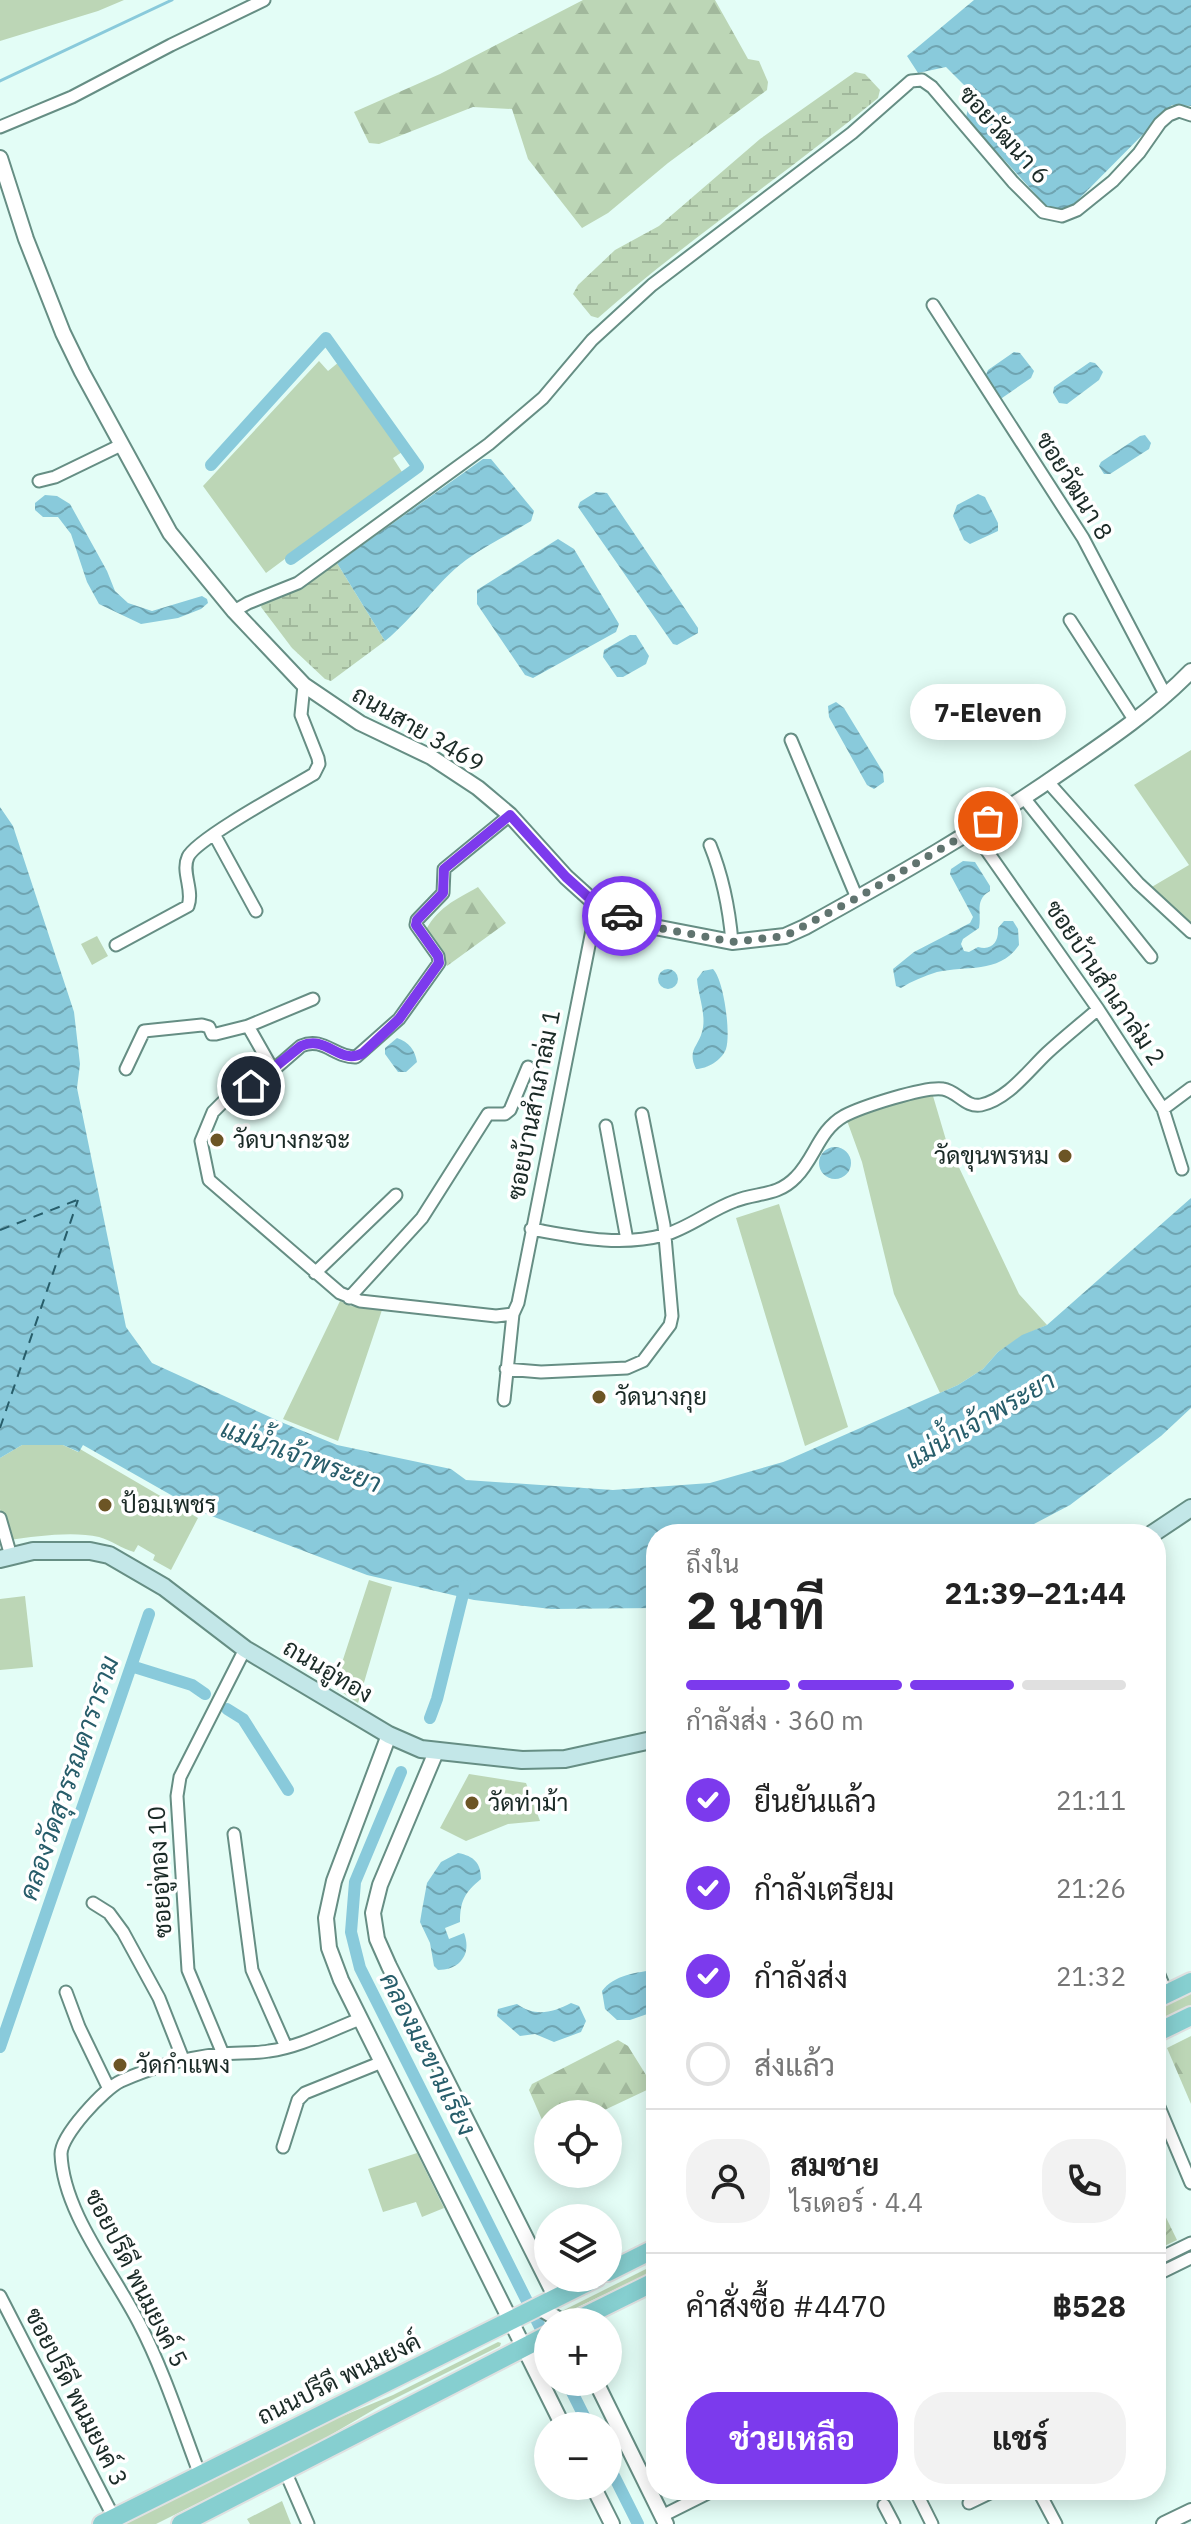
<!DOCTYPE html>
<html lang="th">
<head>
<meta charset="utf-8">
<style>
	:root { --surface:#fff; --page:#f2f2f2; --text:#222; --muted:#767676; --line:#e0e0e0; --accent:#7c3aed }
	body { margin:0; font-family:"IBM Plex Sans",Sarabun,sans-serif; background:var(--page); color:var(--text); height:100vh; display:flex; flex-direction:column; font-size:30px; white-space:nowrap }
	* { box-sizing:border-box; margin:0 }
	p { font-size:26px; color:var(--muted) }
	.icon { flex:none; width:44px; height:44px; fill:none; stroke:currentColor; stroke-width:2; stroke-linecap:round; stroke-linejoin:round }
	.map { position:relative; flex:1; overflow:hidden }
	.drawer { position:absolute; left:646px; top:1524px; width:520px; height:976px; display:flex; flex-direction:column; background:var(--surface); border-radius:32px; box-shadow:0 4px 20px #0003 }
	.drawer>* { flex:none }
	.fabs { position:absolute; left:534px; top:2100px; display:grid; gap:16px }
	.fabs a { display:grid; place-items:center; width:88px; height:88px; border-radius:50%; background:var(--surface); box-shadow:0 4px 20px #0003; font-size:40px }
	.pin { position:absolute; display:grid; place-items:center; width:68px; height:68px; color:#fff; margin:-34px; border:4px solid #fff; border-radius:50%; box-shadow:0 2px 8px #0007 }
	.courier { position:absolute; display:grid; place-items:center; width:80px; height:80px; margin:-40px; border:6px solid #7c3aed; border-radius:50%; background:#fff; color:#222; box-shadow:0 2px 10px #0007 }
	.bubble { position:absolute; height:56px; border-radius:28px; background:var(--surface); box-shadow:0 4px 20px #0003; font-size:26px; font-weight:700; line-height:56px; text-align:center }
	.head em { font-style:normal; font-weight:700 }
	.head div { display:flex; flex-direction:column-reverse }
	.head { display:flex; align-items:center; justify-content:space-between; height:136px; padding:0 40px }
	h1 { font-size:52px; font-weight:700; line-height:60px }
	.bar { display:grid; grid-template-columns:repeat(4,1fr); gap:12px 8px; align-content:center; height:96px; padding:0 40px }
	.bar i { height:10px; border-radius:6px; background:var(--line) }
	.bar .on { background:var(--accent) }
	.bar p { grid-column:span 4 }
	.line { display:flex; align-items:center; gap:20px; padding:0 40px; border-top:2px solid var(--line) }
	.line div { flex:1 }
	.round { display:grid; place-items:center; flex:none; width:84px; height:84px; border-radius:32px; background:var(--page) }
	ol { padding:0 40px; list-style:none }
	li { display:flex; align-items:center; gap:24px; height:88px }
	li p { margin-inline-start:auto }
	li .icon { padding:8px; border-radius:50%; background:var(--accent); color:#fff; stroke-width:4 }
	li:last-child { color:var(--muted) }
	li i { width:44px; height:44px; border:4px solid var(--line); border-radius:50% }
	.cta { display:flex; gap:16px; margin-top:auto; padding:16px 40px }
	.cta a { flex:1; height:92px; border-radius:32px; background:var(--accent); color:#fff; font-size:32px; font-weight:700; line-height:92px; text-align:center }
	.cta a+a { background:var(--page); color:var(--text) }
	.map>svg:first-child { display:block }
	.green { fill:#bcd6b6 }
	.forest { fill:url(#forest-firs) }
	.wetland { fill:url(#wetland-marsh) }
	.garden { fill:url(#garden-furrows) }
	.water { fill:url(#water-waves) }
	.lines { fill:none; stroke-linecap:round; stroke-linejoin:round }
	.stream { stroke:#89cadb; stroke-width:3 }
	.canal { stroke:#89cadb; stroke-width:12 }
	.ferry { stroke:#275d6a; stroke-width:2; stroke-dasharray:10 8; stroke-linecap:butt }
	.minor-casing { stroke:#668e84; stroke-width:15 }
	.tertiary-casing { stroke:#668e84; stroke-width:18 }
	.secondary-casing { stroke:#668e84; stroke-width:20 }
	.primary-casing { stroke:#dfe1e1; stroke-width:22 }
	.minor { stroke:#fff; stroke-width:11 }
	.tertiary { stroke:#fff; stroke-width:14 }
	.secondary { stroke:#c3e7e8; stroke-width:16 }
	.primary { stroke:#86cfd0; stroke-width:18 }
	.done { stroke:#60746f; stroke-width:8; stroke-dasharray:0 14.4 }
	.route { stroke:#7c3aed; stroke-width:10 }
	.poi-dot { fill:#6c5525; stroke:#fff; stroke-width:3 }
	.labels { text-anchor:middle; stroke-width:7; stroke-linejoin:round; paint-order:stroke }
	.street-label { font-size:24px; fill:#1a2a26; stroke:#fff }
	.poi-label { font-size:24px; fill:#1a2a26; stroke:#fff; text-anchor:start }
	.water-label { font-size:26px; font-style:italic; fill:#275d6a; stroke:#fff }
</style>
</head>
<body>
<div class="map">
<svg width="1191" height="2524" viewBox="0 0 1191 2524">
	<defs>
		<pattern id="forest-firs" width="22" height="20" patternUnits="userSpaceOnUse" patternTransform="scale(2)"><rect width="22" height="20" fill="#bcd6b6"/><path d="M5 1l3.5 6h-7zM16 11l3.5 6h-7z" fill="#a1b89c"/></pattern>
		<pattern id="wetland-marsh" width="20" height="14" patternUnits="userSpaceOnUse" patternTransform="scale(2)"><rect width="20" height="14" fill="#bcd6b6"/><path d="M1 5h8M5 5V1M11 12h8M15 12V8" fill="none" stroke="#a1b89c"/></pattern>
		<pattern id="garden-furrows" width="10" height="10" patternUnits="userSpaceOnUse" patternTransform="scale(2)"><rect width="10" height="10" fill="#bcd6b6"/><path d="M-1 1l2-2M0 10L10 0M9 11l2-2" fill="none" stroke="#a1b89c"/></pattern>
		<pattern id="water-waves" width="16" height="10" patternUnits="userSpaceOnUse" patternTransform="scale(2)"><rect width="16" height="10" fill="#89cadb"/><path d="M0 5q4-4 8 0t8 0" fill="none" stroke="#6fa4b1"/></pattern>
	</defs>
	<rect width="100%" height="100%" fill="#e3fdf6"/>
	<!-- green -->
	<path class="green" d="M 0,0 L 124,0 L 98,11 L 0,41 Z
		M 319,361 L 328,371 L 339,362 L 402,452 L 393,458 L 402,472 L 266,573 L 203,486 Z
		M 1191,750 L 1191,927 L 1150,888 L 1189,865 L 1134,785 Z
		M 97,936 L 108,956 L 92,965 L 81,944 Z
		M 933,1096 L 946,1140 L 1019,1294 L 1047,1325 L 1022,1336 L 998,1352 L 983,1369 L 958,1385 L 940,1393 L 894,1294 L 862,1162 L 846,1118 L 915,1098 Z
		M 779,1204 L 848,1427 L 805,1446 L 736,1218 Z
		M 340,1301 L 351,1306 L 382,1310 L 338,1441 L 283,1419 Z
		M 22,1445 L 63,1445 L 78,1452 L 80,1449 L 198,1518 L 171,1570 L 153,1560 L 155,1555 L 138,1545 L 134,1552 C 122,1549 111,1540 99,1537 C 74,1531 35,1536 10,1540 L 0,1509 L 0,1458 Z
		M 369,1580 L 392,1587 L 358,1703 L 334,1687 Z
		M 25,1596 L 33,1667 L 0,1670 L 0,1599 Z
		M 469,1774 L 526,1783 L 540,1821 L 508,1824 L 466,1841 L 440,1828 Z
		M 1191,1991 L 1191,2008 L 1156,2026 L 1156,2008 Z
		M 417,2153 L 444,2208 L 422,2217 L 416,2202 L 383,2212 L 368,2169 Z
		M 656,2264 L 656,2270 L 561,2315 L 558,2313 Z
		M 498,2342 L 501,2343 L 500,2346 L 380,2406 L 305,2450 L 156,2524 L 121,2524 L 314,2428 L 393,2395 Z
		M 282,2501 L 291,2524 L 250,2524 L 247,2519 Z"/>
	<!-- forest -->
	<path class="forest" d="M 583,0 L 715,0 L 748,59 L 759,61 L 768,82 L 767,90 L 668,163 L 608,213 L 582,228 L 528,159 L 512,109 L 473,107 L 379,144 L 369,143 L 354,112 L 440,74 Z
		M 478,887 L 506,923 L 447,966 L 424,934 C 436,908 455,900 478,887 Z
		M 1191,2036 L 1191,2104 L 1167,2048 Z
		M 618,2040 L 628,2046 L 651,2083 L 649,2089 L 596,2114 L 548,2114 L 548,2131 L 546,2129 L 529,2090 L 532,2084 Z"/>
	<!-- wetland -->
	<path class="wetland" d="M 855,72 L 865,74 L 880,90 L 878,98 C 786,174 687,240 598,318 L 591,316 L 573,294 L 578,285 L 615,250 L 659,226 L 760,139 Z
		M 337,563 L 385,641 L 331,681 L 325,679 L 292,648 L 261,607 L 262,604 L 301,588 Z"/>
	<!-- garden -->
	<path class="garden" d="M 1156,2197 L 1177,2240 L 1156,2250 Z"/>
	<!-- water -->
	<path class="water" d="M 974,0 L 1191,0 L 1191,106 L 1172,105 L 1069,209 L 1050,210 L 966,118 L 971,92 L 946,67 L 918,73 L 907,56 Z
		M 1014,352 L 1020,353 L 1034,371 L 1031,378 L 1002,398 L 998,397 L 985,377 L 988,370 Z
		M 1090,362 L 1095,363 L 1103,372 L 1099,380 L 1067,404 L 1059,403 L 1053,393 L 1054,387 Z
		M 1145,435 L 1151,443 L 1149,449 L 1110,474 L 1104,474 L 1099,466 L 1101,462 L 1140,436 Z
		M 483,459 L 491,459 L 534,511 L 531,521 C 510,534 486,545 466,560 C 435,583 415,617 385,641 L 337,563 Z
		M 596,492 L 607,493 L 698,628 L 698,633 L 677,645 L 673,644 L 578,507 L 580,502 Z
		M 978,494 L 985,497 L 998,523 L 998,531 L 970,544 L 964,540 L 953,516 L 957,505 Z
		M 45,495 L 57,496 L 70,504 L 107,571 L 115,591 L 128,603 L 152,611 L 202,596 L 207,599 L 208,603 L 201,609 L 178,618 L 141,624 L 99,604 L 87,582 L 71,534 L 58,517 L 43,517 L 35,510 L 35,503 Z
		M 558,539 L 574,549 L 619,624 L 616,632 L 533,678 L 525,675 L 477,604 L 477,590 Z
		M 630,635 L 636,635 L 649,656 L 646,664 L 623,677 L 617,677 L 603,657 L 604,650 Z
		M 836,702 L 844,708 L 883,772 L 884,782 L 874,789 L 867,785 L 829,717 L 828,706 Z
		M 0,807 L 13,826 L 74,1012 L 80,1064 L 77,1088 L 126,1327 L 152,1363 L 281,1422 L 337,1445 L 451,1469 L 466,1480 L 613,1490 L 710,1483 L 783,1462 L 958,1385 L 983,1369 L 998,1352 L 1022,1335 L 1047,1325 L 1191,1198 L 1191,1408 L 1161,1436 L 1070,1505 L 1015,1534 L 656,1534 L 656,1608 L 551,1609 L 474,1600 L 367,1575 L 201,1512 L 83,1445 L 79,1452 L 63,1445 L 22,1445 L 0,1458 Z
		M 963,861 L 975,862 L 990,886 L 990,891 C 974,900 982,913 979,928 L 963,939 L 961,944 L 964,951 L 969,952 L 978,947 C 992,951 999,942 998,928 L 1004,921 L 1013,921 L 1018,929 L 1019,945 C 999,974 967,965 937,972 C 924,976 912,981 901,988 L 896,986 L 893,969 L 914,952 L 970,923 L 973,917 L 950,874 L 951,869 Z
		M658 979a10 10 0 1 1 20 0a10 10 0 1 1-20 0Z
		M 713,969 C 724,980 731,1034 726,1049 C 722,1060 707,1069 696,1069 C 687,1050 698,1047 702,1032 C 707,1016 698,995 697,979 L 703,971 Z
		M 397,1038 C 409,1042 415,1050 417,1062 L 406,1072 L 398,1072 L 385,1054 L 385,1048 Z
		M819 1163a16 16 0 1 1 32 0a16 16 0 1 1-32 0Z
		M 458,1853 C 474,1856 481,1863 481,1879 C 465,1892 460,1901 460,1922 L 445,1928 L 449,1939 L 464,1933 C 472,1954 460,1970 438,1970 L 434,1966 L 430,1943 L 420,1922 L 422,1910 L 427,1883 L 441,1862 Z
		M 656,1970 L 656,2011 L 630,2020 L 617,2020 L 605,2009 L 602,1991 C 614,1975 637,1972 656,1970 Z
		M 571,2003 L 579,2006 L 586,2021 L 581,2032 L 554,2042 L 535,2034 L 520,2036 L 497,2016 L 498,2009 L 517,2004 C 535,2017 552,2013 571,2003 Z"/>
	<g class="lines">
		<!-- stream -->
		<path class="stream" d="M 0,81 L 172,0"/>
		<!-- canal -->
		<path class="canal" d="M 211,465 L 326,338 L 418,467 L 291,559
			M 131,1666 L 192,1685 L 205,1694
			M 227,1709 L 243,1719 L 288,1790
			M 430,1718 L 437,1699 L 465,1586
			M 401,1772 L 355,1882 L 351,1932 L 360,1968 L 547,2341
			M 0,2047 L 149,1614
			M 567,2382 L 589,2426
			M 608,2464 L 638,2524"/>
		<!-- ferry -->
		<path class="ferry" d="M 0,1230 L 77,1200
			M 0,1428 L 78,1200"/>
		<!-- minor casing -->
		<g class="minor-casing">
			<path id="minor" d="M 0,127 L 72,97 L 171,45 L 264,0
				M 933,305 L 1083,538 L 1166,696
				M 39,481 L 55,477 L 121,445
				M 234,611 L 248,603 L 298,583 L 489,444 L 543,398 L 592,340 L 652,285 L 852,133 L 911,81 L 922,80 L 932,87 L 1013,182 L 1043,212 L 1062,216 L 1077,210 L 1113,181 L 1139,153 L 1160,123 L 1169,115 L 1179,111 L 1191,115
				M 1070,620 L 1135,721
				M 791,740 L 857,898
				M 1048,782 L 1138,883 L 1191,932
				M 1024,798 L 1151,957
				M 510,815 L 444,869 L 443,893 L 417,920 L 416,925 L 438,956 L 439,963 L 399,1019 L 356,1057 C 335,1058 323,1036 301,1046 L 256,1085 L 240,1085 L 213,1112 L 201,1141 L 209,1180 L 340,1293 L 360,1301 L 496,1316 L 513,1314
				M 973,831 L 1098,1009 L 1163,1109 L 1182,1169
				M 214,834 L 256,911
				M 710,845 C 723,877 729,907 732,942
				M 116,945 L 188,906 C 194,890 181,872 188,857 C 196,839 292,787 314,774 L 319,764 L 318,758 L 301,715 L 304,685
				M 248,1026 L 313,999
				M 126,1069 L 144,1031 L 202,1025 L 209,1027 L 212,1034 L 216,1034 L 248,1026 L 273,1070
				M 1163,1109 L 1191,1088
				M 606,1126 L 627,1240
				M 531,1229 C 576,1237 619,1247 664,1235 C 689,1228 710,1210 735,1201 C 757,1192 777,1197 796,1177 C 815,1158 819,1130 844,1116 C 861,1107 925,1086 943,1089 C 957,1091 966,1108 981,1105 C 1008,1099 1028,1071 1047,1053 C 1063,1038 1081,1024 1098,1009
				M 315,1273 L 396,1195
				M 349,1298 L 422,1218 L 488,1114 L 505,1114 L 510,1110 L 528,1067
				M 506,1369 L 541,1372 L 627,1368 L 643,1361 L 670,1325 L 672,1316 L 664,1225 L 642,1114
				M 504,1400 L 513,1314 L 518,1303 L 597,905
				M 0,1518 L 11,1556
				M 234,1834 L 252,1970 L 286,2047
				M 93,1903 L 109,1913 L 123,1932 L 159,1998 L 183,2059
				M 1156,1968 L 1167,1994
				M 66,1992 L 79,2027 L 109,2089
				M 223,2054 L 188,1970 L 177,1796 L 180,1777 L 245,1649
				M 1156,2100 L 1191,2183
				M 283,2147 L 298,2100 L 305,2093 L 382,2062
				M 1156,2260 L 1191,2243
				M 1156,2275 L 1191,2258
				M 0,2296 L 114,2518
				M 285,2471 L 308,2524
				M 200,2475 C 181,2425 164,2371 139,2323 C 113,2272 63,2212 61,2154 C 61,2135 104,2089 121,2081 C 152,2067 187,2058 220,2054 C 236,2052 253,2054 269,2051 C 300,2047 331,2030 360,2019
				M 915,2490 L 932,2524
				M 1038,2490 L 1056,2524
				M 969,2503 L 996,2490
				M 884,2505 L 894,2524
				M 662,2516 L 714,2490"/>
		</g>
		<!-- tertiary casing -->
		<g class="tertiary-casing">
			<path id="tertiary" d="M 0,158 L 26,239 L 63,333 L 82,372 L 170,533 L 234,611 L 304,685 L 360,723 L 431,757 L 478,788 L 510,815 L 566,877 L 597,905 L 639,924 L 732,942 L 785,936 L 805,927 C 894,878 983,827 1066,769 C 1110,739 1154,709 1191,671
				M 389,1735 L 334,1881 L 326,1918 L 329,1948 L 341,1980 L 563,2426
				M 436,1752 L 380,1885 L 373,1913 L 377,1939 L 389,1966 L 556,2298
				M 538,2307 L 563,2322
				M 596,2382 L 666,2524
				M 593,2486 L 612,2524
				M 1164,2524 L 1191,2511"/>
		</g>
		<!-- secondary casing -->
		<g class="secondary-casing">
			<path id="secondary" d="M 1152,1534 L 1191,1508
				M 0,1559 L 33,1551 L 90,1551 L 109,1555 L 164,1587 L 245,1649 L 389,1735 L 421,1749 L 522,1760 L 565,1759 L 656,1739"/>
		</g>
		<!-- primary casing -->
		<g class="primary-casing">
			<path id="primary" d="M 1156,1999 L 1191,1982
				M 1156,2033 L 1191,2016
				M 608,2272 L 656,2248
				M 573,2322 L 656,2281
				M 102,2524 L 596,2278
				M 181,2524 L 548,2335"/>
		</g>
		<!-- minor -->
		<use href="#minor" class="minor"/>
		<!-- tertiary -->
		<use href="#tertiary" class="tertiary"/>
		<!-- secondary -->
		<use href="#secondary" class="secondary"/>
		<!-- primary -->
		<use href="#primary" class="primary"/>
	</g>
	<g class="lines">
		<!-- done -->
		<path class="done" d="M 622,916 L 639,924 L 732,942 L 785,936 L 857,898 L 988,821"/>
		<!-- route -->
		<path class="route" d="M 251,1086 L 301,1046 C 327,1034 339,1066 363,1053 L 399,1019 L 439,963 L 438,956 L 416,925 L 417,920 L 443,893 L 444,869 L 510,815 L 566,877 L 597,905 L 622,916"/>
	</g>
	<!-- markers -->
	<g class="poi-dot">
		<circle cx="217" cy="1140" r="8"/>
		<circle cx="1065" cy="1156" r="8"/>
		<circle cx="599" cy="1397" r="8"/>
		<circle cx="105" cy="1505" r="8"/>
		<circle cx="472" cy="1803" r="8"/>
		<circle cx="120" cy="2065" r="8"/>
	</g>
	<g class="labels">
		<!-- street labels -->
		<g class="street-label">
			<text transform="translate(1004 135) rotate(48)" y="8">ซอยวัฒนา 6</text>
			<text transform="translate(1074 486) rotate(58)" y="8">ซอยวัฒนา 8</text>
			<text transform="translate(418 729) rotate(30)" y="8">ถนนสาย 3469</text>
			<text transform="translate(1105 983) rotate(56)" y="8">ซอยบ้านสำเภาล่ม 2</text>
			<text transform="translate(534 1105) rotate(-79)" y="8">ซอยบ้านสำเภาล่ม 1</text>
			<text transform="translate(328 1671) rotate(31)" y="8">ถนนอู่ทอง</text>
			<text transform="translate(160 1872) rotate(-93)" y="8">ซอยอู่ทอง 10</text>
			<text transform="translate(136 2278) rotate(63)" y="8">ซอยปรีดี พนมยงค์ 5</text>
			<text transform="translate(339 2379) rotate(-26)" y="8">ถนนปรีดี พนมยงค์</text>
			<text transform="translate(76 2397) rotate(63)" y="8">ซอยปรีดี พนมยงค์ 3</text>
		</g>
		<!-- poi labels -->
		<g class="poi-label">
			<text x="233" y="1148">วัดบางกะจะ</text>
			<text x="1049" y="1164" text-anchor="end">วัดขุนพรหม</text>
			<text x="615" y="1405">วัดนางกุย</text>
			<text x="121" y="1513">ป้อมเพชร</text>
			<text x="488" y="1811">วัดท่าม้า</text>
			<text x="136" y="2073">วัดกำแพง</text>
		</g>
		<!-- water labels -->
		<g class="water-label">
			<text transform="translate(980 1420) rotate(-30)" y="9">แม่น้ำเจ้าพระยา</text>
			<text transform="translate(301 1456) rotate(20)" y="9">แม่น้ำเจ้าพระยา</text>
			<text transform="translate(69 1778) rotate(-71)" y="9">คลองวัดสุวรรณดาราราม</text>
			<text transform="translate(428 2054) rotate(63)" y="9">คลองมะขามเรียง</text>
		</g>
	</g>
</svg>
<div class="fabs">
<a><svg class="icon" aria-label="locate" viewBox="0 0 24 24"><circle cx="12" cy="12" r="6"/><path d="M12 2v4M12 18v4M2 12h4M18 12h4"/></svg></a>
<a><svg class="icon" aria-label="layers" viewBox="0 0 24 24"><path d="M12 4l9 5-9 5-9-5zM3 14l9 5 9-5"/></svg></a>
<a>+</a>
<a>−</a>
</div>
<div class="pin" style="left:988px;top:821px;background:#ea580c"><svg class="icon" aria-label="bag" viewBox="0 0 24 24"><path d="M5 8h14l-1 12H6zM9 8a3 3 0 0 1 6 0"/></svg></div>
<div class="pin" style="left:251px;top:1086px;background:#1f2937"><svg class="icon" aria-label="home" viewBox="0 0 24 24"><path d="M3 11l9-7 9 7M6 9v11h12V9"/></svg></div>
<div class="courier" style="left:622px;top:916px"><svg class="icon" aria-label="car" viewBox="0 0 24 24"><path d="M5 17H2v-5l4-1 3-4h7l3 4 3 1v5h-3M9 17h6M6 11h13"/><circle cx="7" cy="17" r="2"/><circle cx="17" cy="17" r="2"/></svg></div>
<div class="bubble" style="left:910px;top:684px;width:156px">7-Eleven</div>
<section class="drawer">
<div class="head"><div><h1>2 นาที</h1><p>ถึงใน</p></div><em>21:39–21:44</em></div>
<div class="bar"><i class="on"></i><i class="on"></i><i class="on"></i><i></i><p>กำลังส่ง · 360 m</p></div>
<ol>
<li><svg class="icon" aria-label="check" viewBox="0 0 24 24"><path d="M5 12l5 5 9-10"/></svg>ยืนยันแล้ว<p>21:11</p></li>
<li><svg class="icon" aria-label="check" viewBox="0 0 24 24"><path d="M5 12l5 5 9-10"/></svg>กำลังเตรียม<p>21:26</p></li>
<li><svg class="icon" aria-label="check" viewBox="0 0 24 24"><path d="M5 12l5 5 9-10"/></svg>กำลังส่ง<p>21:32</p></li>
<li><i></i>ส่งแล้ว</li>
</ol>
<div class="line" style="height:144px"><a class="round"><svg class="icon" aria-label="person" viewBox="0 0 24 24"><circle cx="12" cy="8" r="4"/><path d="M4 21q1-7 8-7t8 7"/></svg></a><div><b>สมชาย</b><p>ไรเดอร์ · 4.4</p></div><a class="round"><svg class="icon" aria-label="phone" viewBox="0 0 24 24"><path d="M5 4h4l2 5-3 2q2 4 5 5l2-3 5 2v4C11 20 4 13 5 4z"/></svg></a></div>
<div class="line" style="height:104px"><div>คำสั่งซื้อ #4470</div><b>฿528</b></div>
<div class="cta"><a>ช่วยเหลือ</a><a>แชร์</a></div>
</section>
</div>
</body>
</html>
